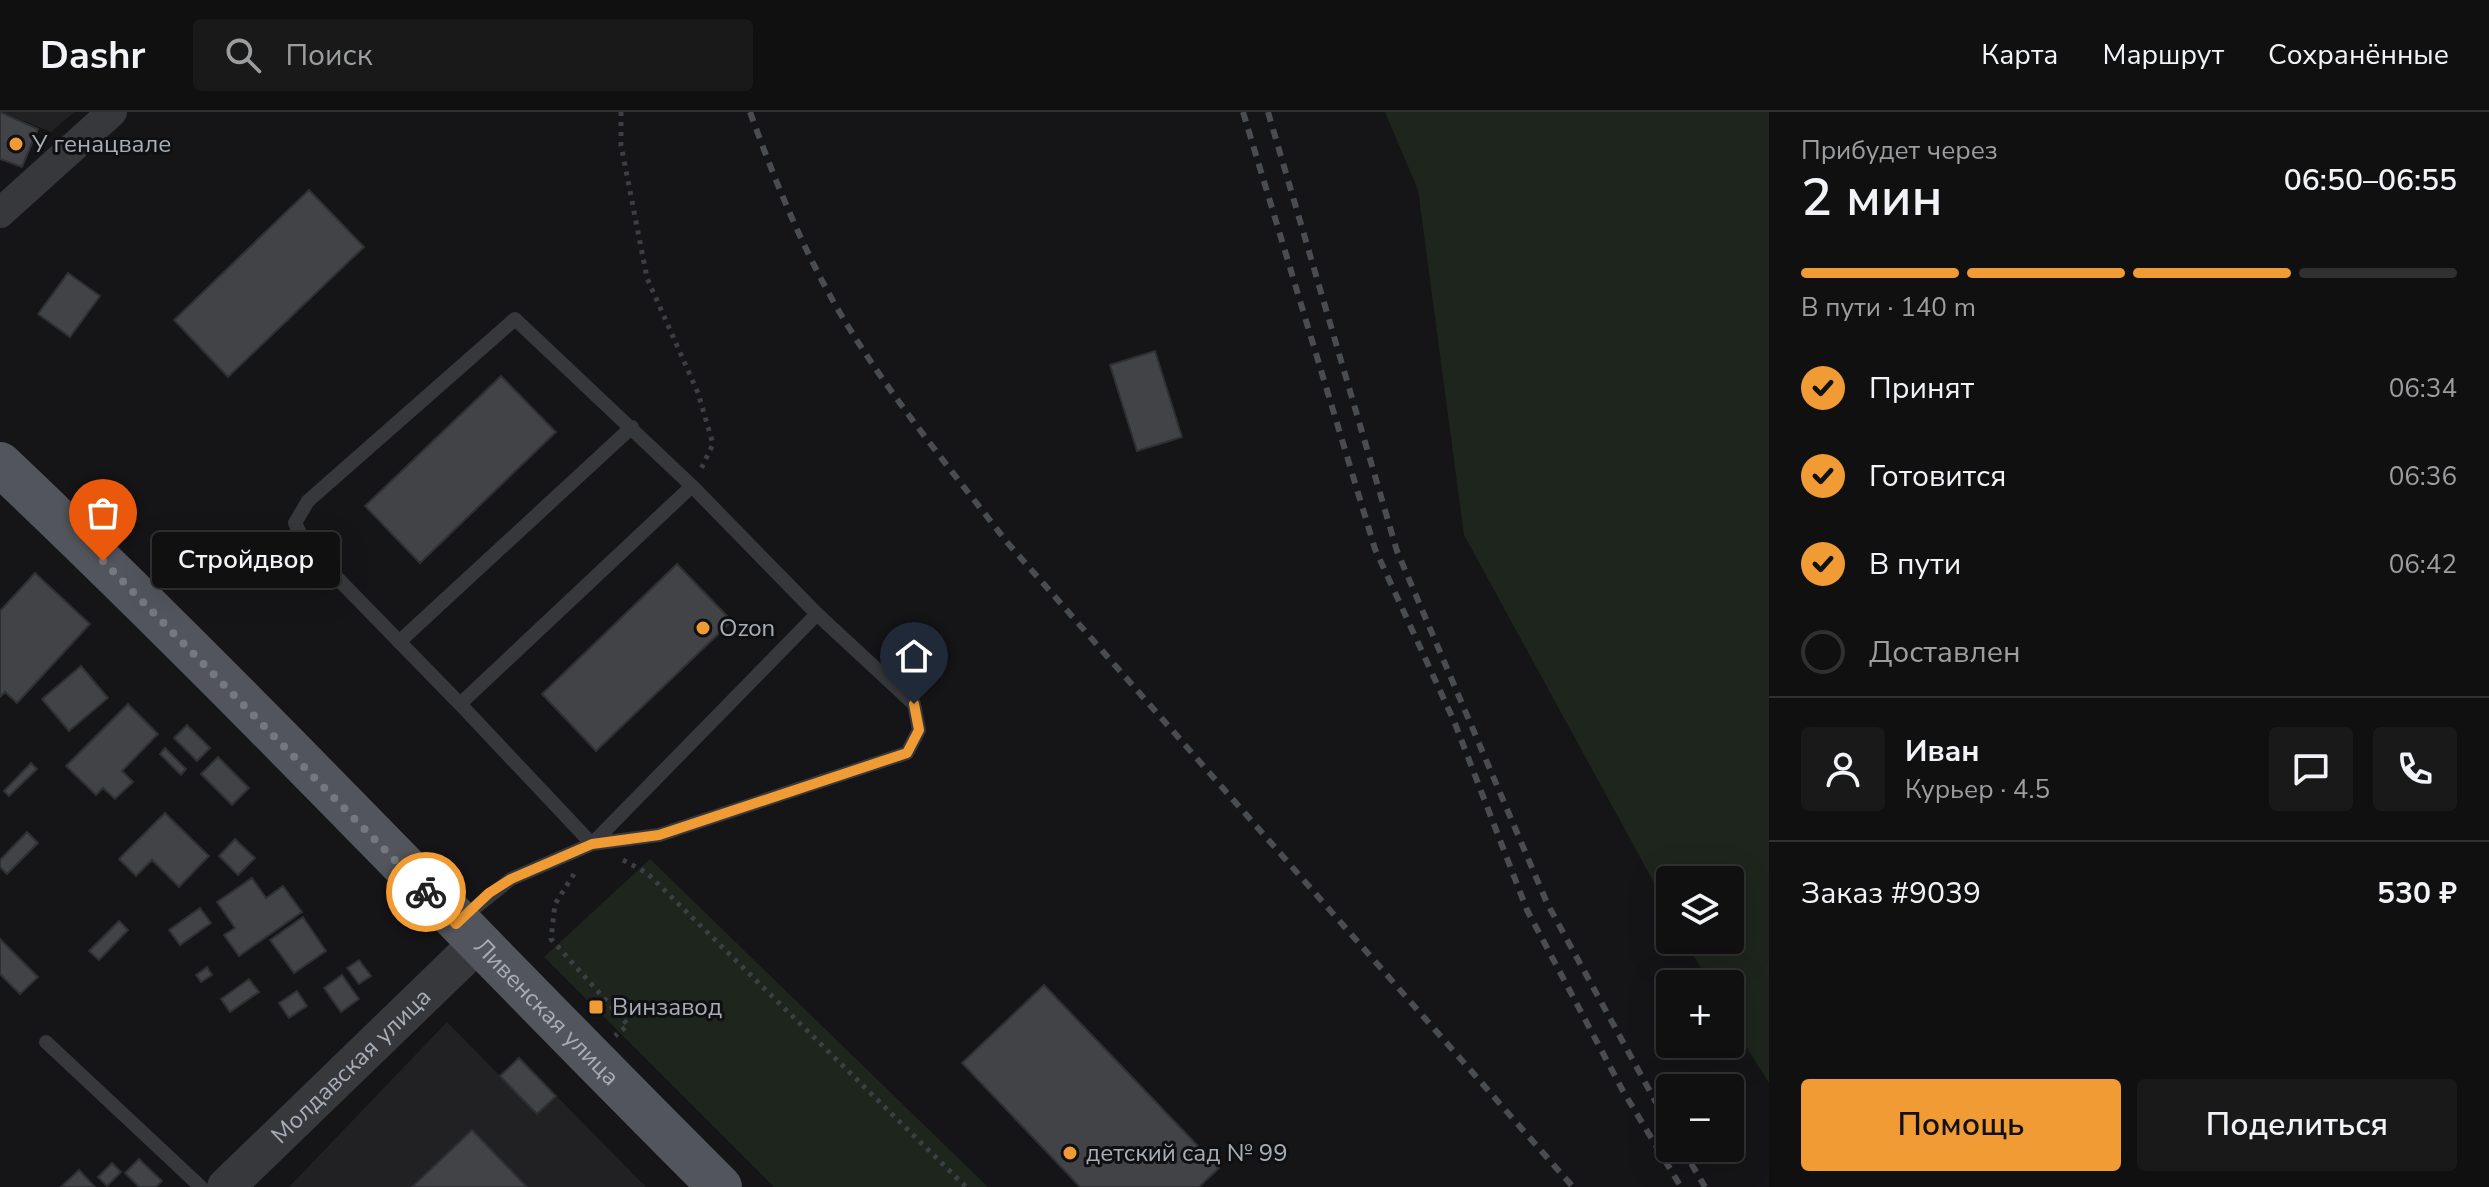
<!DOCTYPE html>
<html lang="ru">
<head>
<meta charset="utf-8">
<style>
	:root { --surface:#101011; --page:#19191a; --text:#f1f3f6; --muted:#9c9d9f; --line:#303031; --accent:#f09b34 }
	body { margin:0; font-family:"Nunito Sans",sans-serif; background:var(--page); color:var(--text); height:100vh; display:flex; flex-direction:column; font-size:30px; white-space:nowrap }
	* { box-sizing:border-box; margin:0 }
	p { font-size:26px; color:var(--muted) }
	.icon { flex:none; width:44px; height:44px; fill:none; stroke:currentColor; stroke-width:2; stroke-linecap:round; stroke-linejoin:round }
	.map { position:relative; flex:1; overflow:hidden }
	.details { display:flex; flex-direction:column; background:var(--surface); width:720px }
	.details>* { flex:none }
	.controls { position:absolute; left:1656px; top:754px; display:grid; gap:16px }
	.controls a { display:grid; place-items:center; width:88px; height:88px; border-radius:8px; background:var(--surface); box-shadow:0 8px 32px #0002,0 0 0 2px var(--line); font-size:40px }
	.pin { position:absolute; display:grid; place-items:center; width:68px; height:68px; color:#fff; margin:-82px -34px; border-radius:50% 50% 50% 0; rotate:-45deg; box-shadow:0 0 8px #0007 }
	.pin .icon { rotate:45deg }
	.courier { position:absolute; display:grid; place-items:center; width:80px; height:80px; margin:-40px; border:6px solid #f09b34; border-radius:50%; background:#fff; color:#222; box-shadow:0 2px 10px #0007 }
	.bubble { position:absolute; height:56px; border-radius:8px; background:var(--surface); box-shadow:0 8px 32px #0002,0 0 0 2px var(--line); font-size:26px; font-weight:600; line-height:56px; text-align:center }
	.headline em { font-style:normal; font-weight:600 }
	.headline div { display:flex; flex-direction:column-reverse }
	.headline { display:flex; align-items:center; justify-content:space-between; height:136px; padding:0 32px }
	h1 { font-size:52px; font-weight:600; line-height:60px }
	.bar { display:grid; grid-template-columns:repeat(4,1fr); gap:12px 8px; align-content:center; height:96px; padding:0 32px }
	.bar i { height:10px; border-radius:6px; background:var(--line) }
	.bar .active { background:var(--accent) }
	.bar p { grid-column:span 4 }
	.line { display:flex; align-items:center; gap:20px; padding:0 32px; border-top:2px solid var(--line) }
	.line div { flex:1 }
	.round { display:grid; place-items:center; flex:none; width:84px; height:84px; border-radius:8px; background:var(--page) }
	ol { padding:0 32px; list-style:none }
	li { display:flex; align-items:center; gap:24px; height:88px }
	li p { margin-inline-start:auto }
	li .icon { padding:8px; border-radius:50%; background:var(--accent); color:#111; stroke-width:4 }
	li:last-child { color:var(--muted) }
	li i { width:44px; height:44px; border:4px solid var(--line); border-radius:50% }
	.cta { display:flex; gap:16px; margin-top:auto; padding:16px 32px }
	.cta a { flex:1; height:92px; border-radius:8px; background:var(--accent); color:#111; font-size:32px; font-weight:600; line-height:92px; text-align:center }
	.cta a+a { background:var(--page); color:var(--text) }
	header { display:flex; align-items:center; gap:48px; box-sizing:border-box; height:112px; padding:0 40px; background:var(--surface); border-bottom:2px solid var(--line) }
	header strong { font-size:38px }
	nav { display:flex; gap:44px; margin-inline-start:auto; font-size:28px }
	.search { width:560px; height:72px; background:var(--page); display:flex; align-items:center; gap:20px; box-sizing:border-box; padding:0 28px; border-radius:8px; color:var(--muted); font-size:30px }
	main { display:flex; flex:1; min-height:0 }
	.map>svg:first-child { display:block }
	.built { fill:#212124 }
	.green { fill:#1d251d }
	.building { fill:#414347; stroke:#2f3033; stroke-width:2 }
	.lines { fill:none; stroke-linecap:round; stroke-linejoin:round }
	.path { stroke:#3c3f43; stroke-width:5; stroke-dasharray:4 6; stroke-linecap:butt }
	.service { stroke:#36383c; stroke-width:14 }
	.minor { stroke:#36383c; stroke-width:30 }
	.tertiary { stroke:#36383c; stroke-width:38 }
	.primary { stroke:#52555b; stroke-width:44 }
	.rail { stroke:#494c51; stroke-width:6; stroke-dasharray:10 8; stroke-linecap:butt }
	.done { stroke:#74787f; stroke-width:8; stroke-dasharray:0 14.4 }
	.route { stroke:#f09b34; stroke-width:10 }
	.poi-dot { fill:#f09b34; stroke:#101012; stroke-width:3 }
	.labels { text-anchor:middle; stroke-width:6; stroke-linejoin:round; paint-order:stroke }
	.poi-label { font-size:24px; fill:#a7aeb7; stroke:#101012; text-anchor:start }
	.street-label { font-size:24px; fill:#a7aeb7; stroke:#101012 }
</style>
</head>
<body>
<header>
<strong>Dashr</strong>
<div class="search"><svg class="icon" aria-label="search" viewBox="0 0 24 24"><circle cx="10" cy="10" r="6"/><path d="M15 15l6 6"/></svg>Поиск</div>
<nav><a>Карта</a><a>Маршрут</a><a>Сохранённые</a></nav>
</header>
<main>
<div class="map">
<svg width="1769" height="1075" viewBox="0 0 1769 1075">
	<rect width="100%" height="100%" fill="#151517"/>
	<!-- built -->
	<path class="built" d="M 2,0 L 74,0 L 51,20 Z
		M 447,910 L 500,964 L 519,946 L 646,1075 L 289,1075 Z"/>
	<!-- green -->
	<path class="green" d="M 1385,0 L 1769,0 L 1769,971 L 1730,909 L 1730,872 L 1710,872 L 1685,828 L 1730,828 L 1730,768 L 1670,768 L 1670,800 L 1464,423 L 1418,78 Z
		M 650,747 L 988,1075 L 774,1075 L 544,845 Z"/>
	<!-- building -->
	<path class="building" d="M 0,0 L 38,17 L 22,55 L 0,47 Z
		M 309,78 L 364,135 L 228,265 L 174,208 Z
		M 68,161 L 100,184 L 70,225 L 38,202 Z
		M 1155,239 L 1182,325 L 1137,339 L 1110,253 Z
		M 501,264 L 556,320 L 420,451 L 365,394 Z
		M 677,452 L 732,509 L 596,639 L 542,582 Z
		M 35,461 L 90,512 L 17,591 L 5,580 L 0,585 L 0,499 Z
		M 81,554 L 108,586 L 69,619 L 42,587 Z
		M 128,592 L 158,622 L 122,659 L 133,670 L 115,687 L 103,676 L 96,683 L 66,654 Z
		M 187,613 L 210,636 L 197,649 L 174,626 Z
		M 165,636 L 186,657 L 181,663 L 160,642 Z
		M 218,645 L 249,676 L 232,693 L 201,662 Z
		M 31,651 L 37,657 L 9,684 L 4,679 Z
		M 165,701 L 209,744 L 179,775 L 152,748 L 136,764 L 119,747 Z
		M 27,720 L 38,731 L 7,762 L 0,755 L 0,748 Z
		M 235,727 L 255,746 L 238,763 L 219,744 Z
		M 252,766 L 266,786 L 283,774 L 302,800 L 239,844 L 224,823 L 235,816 L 217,790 Z
		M 200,796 L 211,811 L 180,833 L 169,818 Z
		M 303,805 L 326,839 L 294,861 L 270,828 Z
		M 119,809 L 128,818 L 99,848 L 89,839 Z
		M 0,827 L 38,865 L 20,882 L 0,862 Z
		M 359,848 L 371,864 L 359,872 L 347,856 Z
		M 207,855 L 212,863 L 201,870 L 196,863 Z
		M 342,863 L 359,887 L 341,900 L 324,876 Z
		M 249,867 L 259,880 L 230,900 L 221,887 Z
		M 1044,873 L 1219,1056 L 1199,1075 L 1080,1075 L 962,951 Z
		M 297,879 L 307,894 L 289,906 L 279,891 Z
		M 519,946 L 556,984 L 537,1002 L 500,964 Z
		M 472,1018 L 527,1075 L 412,1075 Z
		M 139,1047 L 162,1069 L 156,1075 L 139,1075 L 125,1061 Z
		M 112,1051 L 121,1060 L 107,1074 L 98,1065 Z
		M 79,1058 L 95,1075 L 61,1075 Z"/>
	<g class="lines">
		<!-- path -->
		<path class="path" d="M 621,0 L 621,33 L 647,166 L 698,281 L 713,332 L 701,357
			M 623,748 L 647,761 L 966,1075
			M 574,762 L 555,792 L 551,827 L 628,913 L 615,924"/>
		<!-- service -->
		<path class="service" d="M 399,530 L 632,315
			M 460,592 L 306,434 L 295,411 L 308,389 L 515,207 L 692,374
			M 592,732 L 817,502
			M 461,807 L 511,767 L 592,732 L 659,723 L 907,641 L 919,618 L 914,592 L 817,502 L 692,374 L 460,592 L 592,732
			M 46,930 L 201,1075"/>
		<!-- minor -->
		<path class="minor" d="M 0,101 L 112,0"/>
		<!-- tertiary -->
		<path class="tertiary" id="s1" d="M 226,1075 L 477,832"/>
		<!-- primary -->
		<path class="primary" id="s2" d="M 0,352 C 247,586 479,835 720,1075"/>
		<!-- rail -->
		<path class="rail" d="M 750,0 C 775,69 803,138 840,201 C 888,282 949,355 1006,429 L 1573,1075
			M 1243,0 L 1375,437 L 1454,609 L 1527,798 L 1623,979 L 1681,1075
			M 1268,0 L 1397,439 L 1547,791 L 1670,1016
			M 1682,1036 L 1705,1075"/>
	</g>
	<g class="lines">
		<!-- done -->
		<path class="done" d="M 103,449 L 426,780"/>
		<!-- route -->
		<path class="route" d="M 426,780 L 456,812 L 489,781 L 511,767 L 592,732 L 659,723 L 907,641 L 919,618 L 914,592"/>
	</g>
	<!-- markers -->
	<g class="poi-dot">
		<circle cx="16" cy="32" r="8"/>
		<circle cx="703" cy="516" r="8"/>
		<rect x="588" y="887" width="16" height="16" rx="4"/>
		<circle cx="1070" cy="1041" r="8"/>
	</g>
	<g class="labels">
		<!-- poi labels -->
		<g class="poi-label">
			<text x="32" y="40">У генацвале</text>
			<text x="719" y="524">Ozon</text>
			<text x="612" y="903">Винзавод</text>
			<text x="1086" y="1049">детский сад № 99</text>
		</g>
		<!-- street labels -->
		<g class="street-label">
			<text dy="8" stroke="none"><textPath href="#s2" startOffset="774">Ливенская улица</textPath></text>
			<text dy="8" stroke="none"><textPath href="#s1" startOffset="174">Молдавская улица</textPath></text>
		</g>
	</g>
</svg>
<div class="controls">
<a><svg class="icon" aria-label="layers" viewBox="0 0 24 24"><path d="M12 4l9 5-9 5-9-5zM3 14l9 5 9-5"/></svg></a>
<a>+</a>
<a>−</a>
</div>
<div class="pin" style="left:103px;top:449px;background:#ea580c"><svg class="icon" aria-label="bag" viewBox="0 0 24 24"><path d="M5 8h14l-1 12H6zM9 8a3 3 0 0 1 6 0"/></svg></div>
<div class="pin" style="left:914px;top:592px;background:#1f2937"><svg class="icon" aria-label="home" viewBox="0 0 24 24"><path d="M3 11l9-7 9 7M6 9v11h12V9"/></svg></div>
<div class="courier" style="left:426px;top:780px"><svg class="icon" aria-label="bike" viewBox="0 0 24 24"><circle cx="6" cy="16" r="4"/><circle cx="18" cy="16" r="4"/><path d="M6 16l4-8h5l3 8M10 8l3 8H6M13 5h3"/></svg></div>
<div class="bubble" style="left:152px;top:420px;width:188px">Стройдвор</div>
</div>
<section class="details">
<div class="headline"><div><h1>2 мин</h1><p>Прибудет через</p></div><em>06:50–06:55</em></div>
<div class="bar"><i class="active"></i><i class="active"></i><i class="active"></i><i></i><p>В пути · 140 m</p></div>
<ol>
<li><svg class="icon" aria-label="check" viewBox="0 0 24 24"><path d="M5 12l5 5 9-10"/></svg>Принят<p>06:34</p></li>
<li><svg class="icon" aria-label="check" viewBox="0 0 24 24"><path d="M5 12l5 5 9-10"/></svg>Готовится<p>06:36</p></li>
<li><svg class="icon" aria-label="check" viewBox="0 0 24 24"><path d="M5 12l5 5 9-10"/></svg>В пути<p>06:42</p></li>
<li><i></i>Доставлен</li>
</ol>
<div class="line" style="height:144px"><a class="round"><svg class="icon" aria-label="person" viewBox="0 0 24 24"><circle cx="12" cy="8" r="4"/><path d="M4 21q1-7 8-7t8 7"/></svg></a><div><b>Иван</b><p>Курьер · 4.5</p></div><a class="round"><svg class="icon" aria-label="chat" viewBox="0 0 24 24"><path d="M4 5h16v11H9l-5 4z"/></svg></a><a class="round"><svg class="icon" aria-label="phone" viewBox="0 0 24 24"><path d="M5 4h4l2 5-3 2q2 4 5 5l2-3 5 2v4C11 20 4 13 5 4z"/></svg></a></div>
<div class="line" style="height:104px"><div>Заказ #9039</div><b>530 ₽</b></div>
<div class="cta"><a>Помощь</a><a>Поделиться</a></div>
</section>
</main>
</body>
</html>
